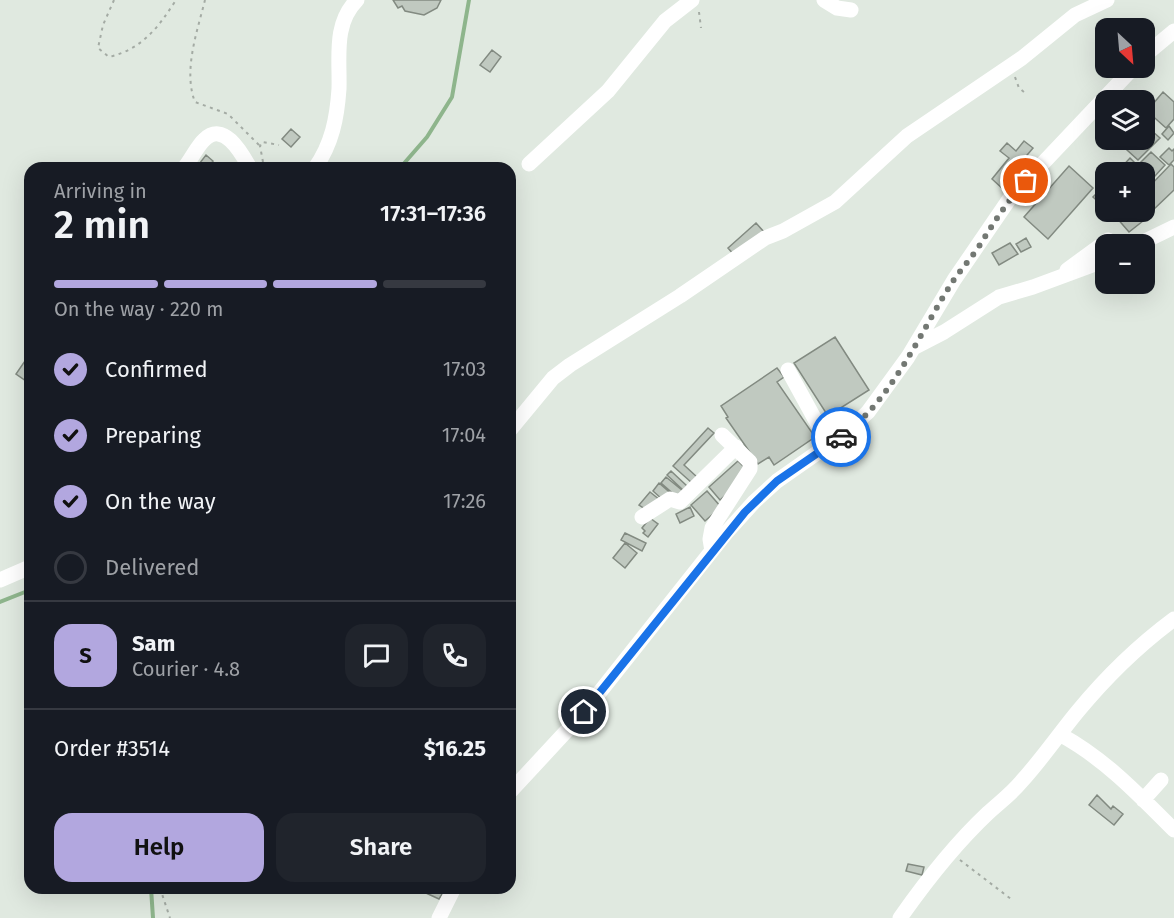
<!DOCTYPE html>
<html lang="en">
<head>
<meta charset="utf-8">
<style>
	:root { --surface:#171b24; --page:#20242c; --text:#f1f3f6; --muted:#9ea1a6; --line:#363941; --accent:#b2a7df }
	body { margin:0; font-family:"Fira Sans",sans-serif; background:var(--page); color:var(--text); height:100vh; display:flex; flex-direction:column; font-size:22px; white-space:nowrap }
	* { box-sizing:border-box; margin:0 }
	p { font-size:20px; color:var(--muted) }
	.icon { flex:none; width:33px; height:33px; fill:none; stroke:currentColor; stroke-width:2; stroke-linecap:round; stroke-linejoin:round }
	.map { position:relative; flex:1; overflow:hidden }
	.side { position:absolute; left:24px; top:162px; width:492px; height:732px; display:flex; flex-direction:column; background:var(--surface); border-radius:18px; box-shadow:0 6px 24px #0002 }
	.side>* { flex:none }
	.needle { width:39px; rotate:154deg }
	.controls { position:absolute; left:1095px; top:18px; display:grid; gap:12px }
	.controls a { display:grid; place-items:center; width:60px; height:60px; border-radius:12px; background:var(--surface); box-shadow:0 6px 24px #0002; font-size:30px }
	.pin { position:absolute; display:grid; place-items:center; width:51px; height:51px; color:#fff; margin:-26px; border:3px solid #fff; border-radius:50%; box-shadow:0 2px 6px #0007 }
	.courier { position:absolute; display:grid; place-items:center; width:60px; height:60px; margin:-30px; border:4px solid #1a73e8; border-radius:50%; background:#fff; color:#222; box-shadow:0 2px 8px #0007 }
	.summary em { font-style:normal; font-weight:600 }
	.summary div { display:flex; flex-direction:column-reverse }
	.summary { display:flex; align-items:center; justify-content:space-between; height:102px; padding:0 30px }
	h1 { font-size:39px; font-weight:600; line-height:45px }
	.bar { display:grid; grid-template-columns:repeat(4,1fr); gap:9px 6px; align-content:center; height:72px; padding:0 30px }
	.bar i { height:8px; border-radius:4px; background:var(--line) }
	.bar .on { background:var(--accent) }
	.bar p { grid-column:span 4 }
	.line { display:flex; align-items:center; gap:15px; padding:0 30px; border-top:2px solid var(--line) }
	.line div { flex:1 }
	.round { display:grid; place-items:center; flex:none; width:63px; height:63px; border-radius:18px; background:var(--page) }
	ol { padding:0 30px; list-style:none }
	li { display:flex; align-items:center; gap:18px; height:66px }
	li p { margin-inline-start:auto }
	li .icon { padding:6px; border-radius:50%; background:var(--accent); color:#111; stroke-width:4 }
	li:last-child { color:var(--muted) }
	li i { width:33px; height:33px; border:3px solid var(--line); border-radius:50% }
	.button { display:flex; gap:12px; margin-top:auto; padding:12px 30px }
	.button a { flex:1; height:69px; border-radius:18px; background:var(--accent); color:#111; font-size:24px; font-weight:600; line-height:69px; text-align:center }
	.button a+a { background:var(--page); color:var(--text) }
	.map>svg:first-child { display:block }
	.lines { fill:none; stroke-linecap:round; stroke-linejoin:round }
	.stream { stroke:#8eb58c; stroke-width:4 }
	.building { fill:#c0c9c0; stroke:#828a81; stroke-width:1.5 }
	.path { stroke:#a4aba4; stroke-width:2; stroke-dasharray:3 4.5; stroke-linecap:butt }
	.minor { stroke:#fff; stroke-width:15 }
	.done { stroke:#737873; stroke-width:6; stroke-dasharray:0 10.8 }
	.route { stroke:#1a73e8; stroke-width:8 }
</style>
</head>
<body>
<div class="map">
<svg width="1174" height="918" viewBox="0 0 1174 918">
	<rect width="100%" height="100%" fill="#e0e9e0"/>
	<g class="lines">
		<!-- stream -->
		<path class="stream" d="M 400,168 L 427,137 L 452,97 L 469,0
			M 0,602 L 30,590
			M 151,888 L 153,918"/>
	</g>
	<!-- building -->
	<path class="building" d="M 393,0 L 441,0 L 437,8 L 424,15 L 405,11 L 402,6 L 398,8 Z
		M 492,50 L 501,57 L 490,72 L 480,65 Z
		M 1163,92 L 1174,102 L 1174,119 L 1166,128 L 1147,111 Z
		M 1144,124 L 1160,138 L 1138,160 L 1116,140 L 1144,140 Z
		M 1169,126 L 1174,133 L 1168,140 L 1162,134 Z
		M 291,129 L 300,137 L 291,147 L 282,139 Z
		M 1024,141 L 1033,148 L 1011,174 L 1015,177 L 1004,190 L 992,179 L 1009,158 L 1000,151 L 1007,143 L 1016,151 Z
		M 1169,148 L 1172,151 L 1174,149 L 1174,160 L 1169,165 L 1160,157 Z
		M 1151,152 L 1165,165 L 1155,176 L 1140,163 Z
		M 206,155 L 213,161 L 208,168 L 196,168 Z
		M 1130,158 L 1146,174 L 1144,175 L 1144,172 L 1117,172 Z
		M 1171,164 L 1174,167 L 1174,190 L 1152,211 L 1144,204 L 1144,192 Z
		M 1069,166 L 1093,188 L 1048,239 L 1024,217 Z
		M 1106,184 L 1106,209 L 1093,197 Z
		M 1122,212 L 1135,212 L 1143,221 L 1129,232 L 1116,217 Z
		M 756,223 L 764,232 L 735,256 L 728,248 Z
		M 1026,238 L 1031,247 L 1021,252 L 1016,244 Z
		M 1010,243 L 1018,254 L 999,265 L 992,253 Z
		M 835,337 L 869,390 L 828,416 L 794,363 Z
		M 27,358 L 30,360 L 29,383 L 16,374 Z
		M 777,368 L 784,377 L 777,382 L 815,437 L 774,465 L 769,457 L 758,464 L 726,418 L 728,417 L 721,406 Z
		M 708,428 L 714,433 L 684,465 L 697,477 L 692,483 L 673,466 Z
		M 738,461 L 748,471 L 739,483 L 720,500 L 709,487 Z
		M 671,471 L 687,486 L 683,490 L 667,475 Z
		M 666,477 L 683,491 L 677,497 L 661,483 Z
		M 659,483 L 675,497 L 664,501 L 653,491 Z
		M 707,491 L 721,507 L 705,521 L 691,505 Z
		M 650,492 L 660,500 L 648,511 L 639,505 Z
		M 690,507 L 694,516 L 680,523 L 676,514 Z
		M 650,518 L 658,524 L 648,537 L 643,533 L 645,531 L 642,528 Z
		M 625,533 L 646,543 L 642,551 L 621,540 Z
		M 625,543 L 637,553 L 625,568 L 613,558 Z
		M 1097,795 L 1111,809 L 1113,806 L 1123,814 L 1114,825 L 1089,805 Z
		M 908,864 L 924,867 L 922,875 L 906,871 Z
		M 428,888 L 446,888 L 439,899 L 426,893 Z"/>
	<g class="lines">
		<!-- path -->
		<path class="path" d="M 114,0 L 103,25 L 98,48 L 109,57 C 142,49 158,28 176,0
			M 205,0 C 197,32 183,71 195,102 L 228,114 L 260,146
			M 699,12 L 701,28
			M 1015,77 L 1019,88 L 1024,92
			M 263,162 L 260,146 L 262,142 L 279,145
			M 960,860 L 1011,899
			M 160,888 L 170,918"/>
		<!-- minor -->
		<path class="minor" d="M 824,0 L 837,8 L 851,10
			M 1144,56 L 1174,31
			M 529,164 L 608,91 L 665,21 L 692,0
			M 184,168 C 190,161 198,145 204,140 C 224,120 242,154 250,168
			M 315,168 C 332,144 337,118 339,89 C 340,58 333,24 357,0
			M 1139,244 L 1174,227
			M 1067,270 L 1108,240
			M 915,347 L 944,332 L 999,297 L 1033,287 L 1106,260
			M 788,370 L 829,445
			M 510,430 L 553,378 L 570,365 L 680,296 L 765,238 L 783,231 L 835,202 L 907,136 L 1022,58 L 1075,15 L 1107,0
			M 642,517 L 670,499 L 680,502 L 736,447
			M 712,551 L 710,539 L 712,528 L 750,469 L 750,462 L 722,435
			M 0,580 L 30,567
			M 1061,735 C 1105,759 1139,795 1174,830
			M 510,792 L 584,712 L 726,533 L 754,502 L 777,481 L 844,434 L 868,412 L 908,357 L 954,280 L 1010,198 L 1133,68
			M 1143,800 L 1161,780
			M 439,918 L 454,888
			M 900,918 C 926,881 955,844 988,813 C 1000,802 1011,794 1021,782 C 1042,759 1059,734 1078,711 C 1106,677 1139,645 1174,619"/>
	</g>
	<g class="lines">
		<!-- done -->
		<path class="done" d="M 841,437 C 893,399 919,334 953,281 C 961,270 970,259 978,248 C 993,224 1007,201 1026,181"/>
		<!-- route -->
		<path class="route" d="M 584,712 L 745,512 L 777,481 L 841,437"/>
	</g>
</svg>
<div class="controls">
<a><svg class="needle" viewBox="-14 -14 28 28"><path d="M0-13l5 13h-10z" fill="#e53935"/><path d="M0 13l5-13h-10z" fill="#9ea1a6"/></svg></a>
<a><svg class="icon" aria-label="layers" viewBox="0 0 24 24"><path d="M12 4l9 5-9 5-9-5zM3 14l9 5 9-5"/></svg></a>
<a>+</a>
<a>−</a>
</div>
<div class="pin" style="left:1026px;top:181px;background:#ea580c"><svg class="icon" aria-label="bag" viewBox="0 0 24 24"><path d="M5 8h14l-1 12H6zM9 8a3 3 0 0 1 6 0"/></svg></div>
<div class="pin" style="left:584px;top:712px;background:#1f2937"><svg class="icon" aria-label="home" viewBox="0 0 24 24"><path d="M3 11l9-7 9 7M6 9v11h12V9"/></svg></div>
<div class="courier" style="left:841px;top:437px"><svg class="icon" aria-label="car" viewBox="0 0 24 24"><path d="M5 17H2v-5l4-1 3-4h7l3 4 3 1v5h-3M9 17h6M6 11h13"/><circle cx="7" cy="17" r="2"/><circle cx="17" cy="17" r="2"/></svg></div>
<section class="side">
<div class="summary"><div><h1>2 min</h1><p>Arriving in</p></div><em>17:31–17:36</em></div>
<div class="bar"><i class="on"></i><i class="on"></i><i class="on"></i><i></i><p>On the way · 220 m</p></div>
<ol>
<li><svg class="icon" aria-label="check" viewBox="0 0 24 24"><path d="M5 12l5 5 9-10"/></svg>Confirmed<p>17:03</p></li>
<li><svg class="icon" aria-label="check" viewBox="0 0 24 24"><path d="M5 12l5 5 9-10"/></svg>Preparing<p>17:04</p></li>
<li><svg class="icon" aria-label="check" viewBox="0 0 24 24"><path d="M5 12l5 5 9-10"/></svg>On the way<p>17:26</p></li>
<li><i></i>Delivered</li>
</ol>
<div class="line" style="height:108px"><b class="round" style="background:var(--accent);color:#111">S</b><div><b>Sam</b><p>Courier · 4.8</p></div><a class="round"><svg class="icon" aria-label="chat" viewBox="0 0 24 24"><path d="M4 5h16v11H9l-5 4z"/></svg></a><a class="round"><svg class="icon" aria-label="phone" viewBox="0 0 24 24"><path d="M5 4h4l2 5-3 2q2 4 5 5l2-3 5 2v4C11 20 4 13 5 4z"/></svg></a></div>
<div class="line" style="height:78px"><div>Order #3514</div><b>$16.25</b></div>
<div class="button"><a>Help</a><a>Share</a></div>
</section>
</div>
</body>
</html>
